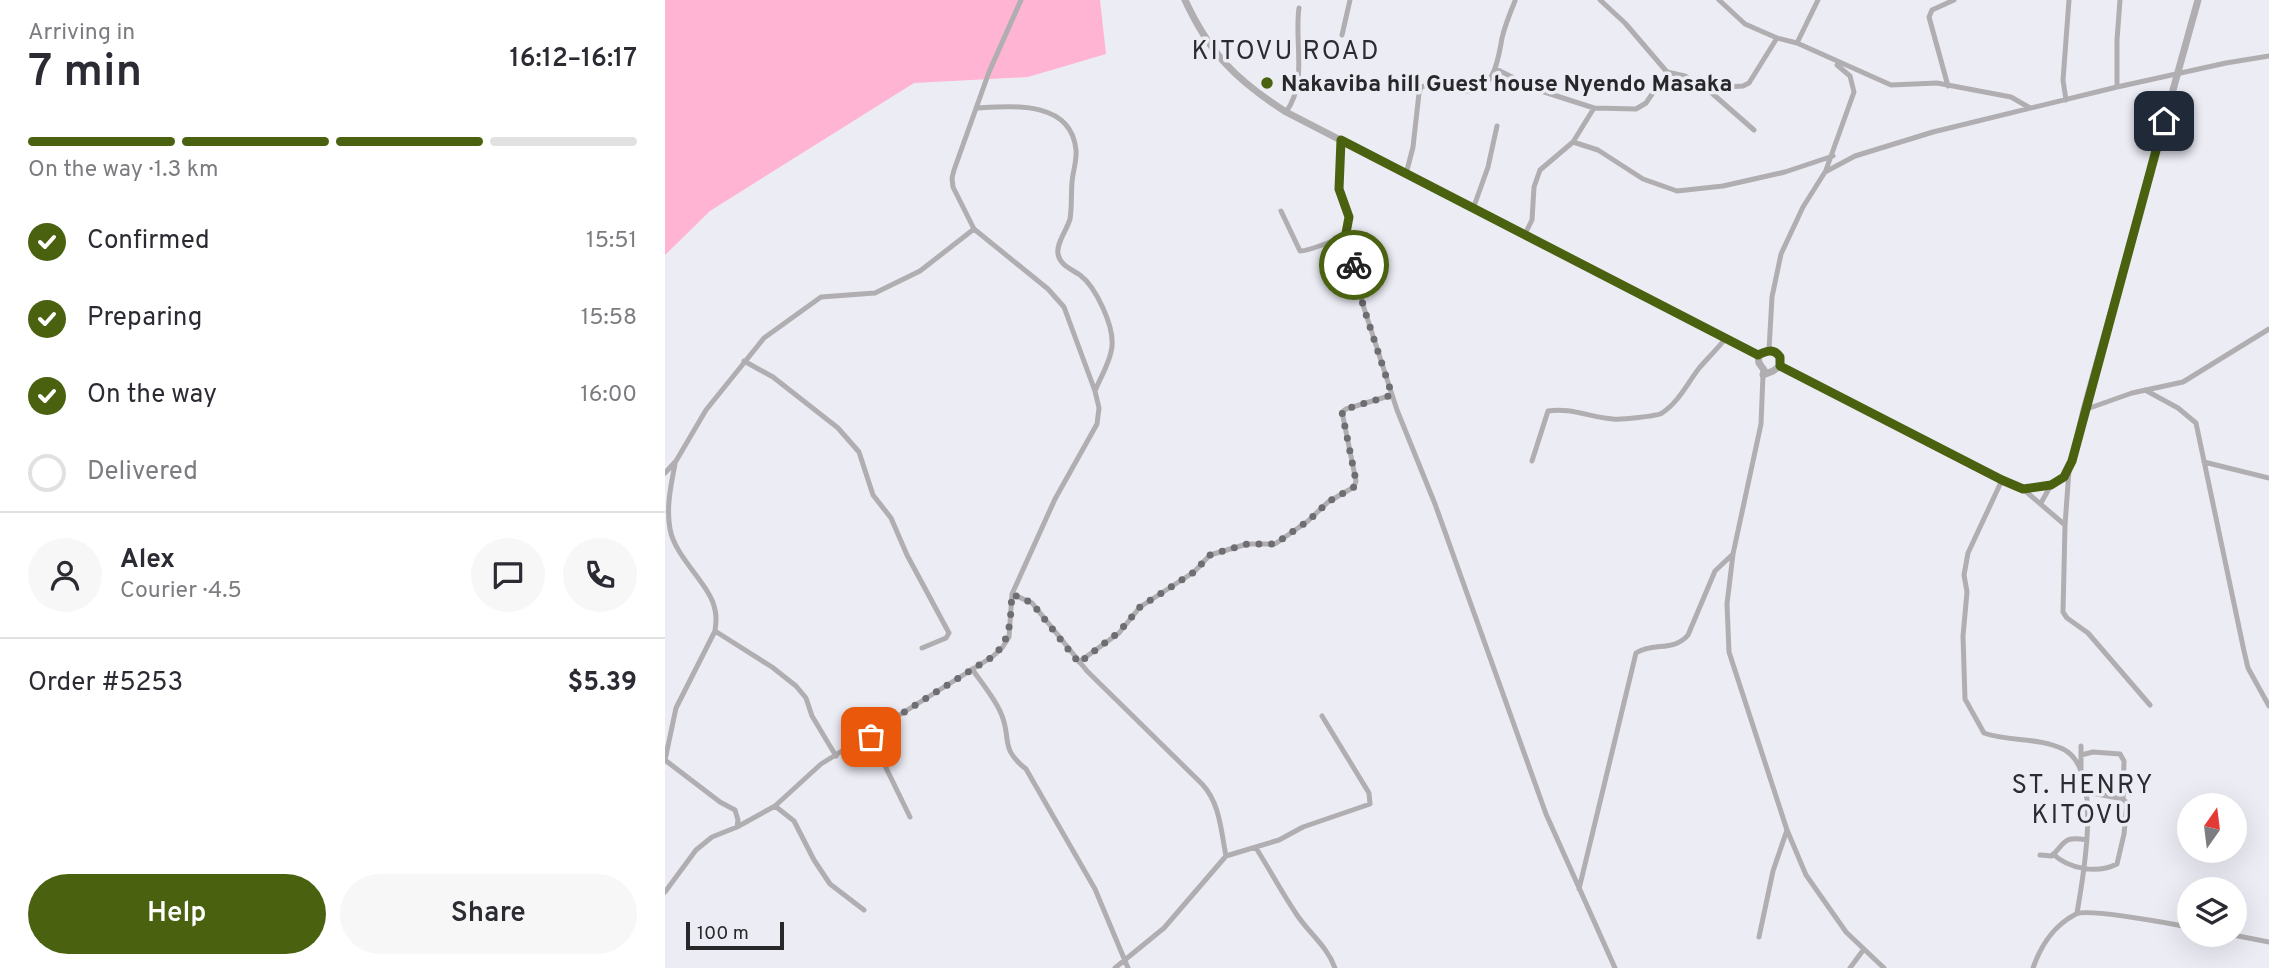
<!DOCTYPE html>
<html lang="en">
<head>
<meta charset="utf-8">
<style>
	:root { --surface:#fff; --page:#f7f7f7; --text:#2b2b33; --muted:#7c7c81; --line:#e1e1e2; --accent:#4a6210 }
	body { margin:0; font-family:Overpass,sans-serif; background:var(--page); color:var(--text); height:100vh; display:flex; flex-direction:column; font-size:26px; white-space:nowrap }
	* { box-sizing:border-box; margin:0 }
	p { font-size:23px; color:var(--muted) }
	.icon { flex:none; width:38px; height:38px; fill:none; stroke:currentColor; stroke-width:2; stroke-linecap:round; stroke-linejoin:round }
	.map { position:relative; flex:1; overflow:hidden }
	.side { display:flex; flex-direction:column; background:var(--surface); width:665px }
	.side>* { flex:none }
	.needle { width:46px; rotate:14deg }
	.buttons { position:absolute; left:1512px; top:793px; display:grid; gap:14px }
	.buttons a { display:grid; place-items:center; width:70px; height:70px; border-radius:50%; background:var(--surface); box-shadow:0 7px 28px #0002; font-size:35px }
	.scale { position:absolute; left:21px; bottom:18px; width:98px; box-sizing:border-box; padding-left:7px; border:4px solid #28282b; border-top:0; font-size:19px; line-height:24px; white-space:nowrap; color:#28282b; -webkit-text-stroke:5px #ececf5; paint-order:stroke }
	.pin { position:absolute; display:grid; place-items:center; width:60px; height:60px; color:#fff; margin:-30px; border-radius:14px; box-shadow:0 4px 10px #0006 }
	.courier { position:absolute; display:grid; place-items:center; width:70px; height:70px; margin:-35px; border:5px solid #4a6210; border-radius:50%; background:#fff; color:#222; box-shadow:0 2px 9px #0007 }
	.headline em { font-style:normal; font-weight:600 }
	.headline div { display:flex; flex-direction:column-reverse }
	.headline { display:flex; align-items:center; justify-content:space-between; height:119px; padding:0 28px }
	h1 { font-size:46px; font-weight:600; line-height:52px }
	.bar { display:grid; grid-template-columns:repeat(4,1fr); gap:10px 7px; align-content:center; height:84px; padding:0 28px }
	.bar i { height:9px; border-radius:5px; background:var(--line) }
	.bar .on { background:var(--accent) }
	.bar p { grid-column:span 4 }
	.line { display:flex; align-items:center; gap:18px; padding:0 28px; border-top:2px solid var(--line) }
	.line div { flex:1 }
	.round { display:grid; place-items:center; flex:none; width:74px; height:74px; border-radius:37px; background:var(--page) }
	ol { padding:0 28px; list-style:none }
	li { display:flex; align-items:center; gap:21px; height:77px }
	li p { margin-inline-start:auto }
	li .icon { padding:7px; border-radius:50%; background:var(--accent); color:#fff; stroke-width:4 }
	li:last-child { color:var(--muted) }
	li i { width:38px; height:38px; border:4px solid var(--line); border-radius:50% }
	.cta { display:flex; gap:14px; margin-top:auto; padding:14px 28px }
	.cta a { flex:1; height:80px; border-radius:42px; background:var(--accent); color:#fff; font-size:28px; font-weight:600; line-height:80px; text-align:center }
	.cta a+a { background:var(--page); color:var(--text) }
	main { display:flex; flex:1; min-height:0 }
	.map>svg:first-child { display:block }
	.green { fill:#ffb4d4 }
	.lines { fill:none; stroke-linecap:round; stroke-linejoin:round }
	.minor { stroke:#b1aeb1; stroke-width:5 }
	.tertiary { stroke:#b1aeb1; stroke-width:7 }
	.done { stroke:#6d6d72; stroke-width:7; stroke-dasharray:0 12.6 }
	.route { stroke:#4a6210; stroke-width:9 }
	.poi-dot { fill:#4a6210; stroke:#ececf5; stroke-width:2.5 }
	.labels { text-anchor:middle; stroke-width:7; stroke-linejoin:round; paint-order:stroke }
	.poi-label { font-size:23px; font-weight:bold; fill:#28282b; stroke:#ececf5; text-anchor:start }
	.quarter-label { font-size:26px; letter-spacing:2px; fill:#2b2b31; stroke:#ececf5 }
</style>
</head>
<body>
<main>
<section class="side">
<div class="headline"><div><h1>7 min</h1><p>Arriving in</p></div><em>16:12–16:17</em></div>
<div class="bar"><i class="on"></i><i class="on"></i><i class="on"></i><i></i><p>On the way · 1.3 km</p></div>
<ol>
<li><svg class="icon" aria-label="check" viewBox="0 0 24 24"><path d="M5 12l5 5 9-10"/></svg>Confirmed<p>15:51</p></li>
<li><svg class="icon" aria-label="check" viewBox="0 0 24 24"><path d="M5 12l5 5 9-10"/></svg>Preparing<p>15:58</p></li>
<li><svg class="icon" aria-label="check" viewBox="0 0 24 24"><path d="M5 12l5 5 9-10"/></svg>On the way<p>16:00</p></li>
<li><i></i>Delivered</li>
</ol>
<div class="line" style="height:126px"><a class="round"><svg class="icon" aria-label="person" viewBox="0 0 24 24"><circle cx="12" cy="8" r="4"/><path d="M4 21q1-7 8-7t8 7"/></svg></a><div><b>Alex</b><p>Courier · 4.5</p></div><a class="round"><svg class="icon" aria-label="chat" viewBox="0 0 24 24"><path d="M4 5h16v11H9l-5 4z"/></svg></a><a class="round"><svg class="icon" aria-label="phone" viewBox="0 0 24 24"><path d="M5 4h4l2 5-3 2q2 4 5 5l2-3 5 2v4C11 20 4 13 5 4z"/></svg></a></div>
<div class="line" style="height:91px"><div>Order #5253</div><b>$5.39</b></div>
<div class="cta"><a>Help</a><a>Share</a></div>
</section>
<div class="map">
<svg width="1604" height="968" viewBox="0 0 1604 968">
	<rect width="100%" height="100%" fill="#ececf5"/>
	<!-- green -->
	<path class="green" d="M 0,0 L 435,0 L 441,54 L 363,77 L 249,83 L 45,211 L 0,255 Z"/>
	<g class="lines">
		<!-- minor -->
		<path class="minor" d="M 935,0 L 960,23 L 1002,72 L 1020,76 L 1041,88 L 1089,130
			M 1054,0 L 1080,24 L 1112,38 L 1132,43 L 1226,85 L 1272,83 L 1346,97 L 1365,108
			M 677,35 L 685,0
			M 1132,43 L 1153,0
			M 831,69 L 873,90 L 929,108 L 971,109 L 981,103 L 1002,72
			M 1283,86 L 1264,17 L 1267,10 L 1289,0
			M 1452,87 L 1452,40 L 1455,0
			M 1041,88 L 1078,86 L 1084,83 L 1112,38
			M 1401,100 L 1398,80 L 1404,0
			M 311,108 C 347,106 406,100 411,150 C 412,160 408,171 407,182 C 406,194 407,207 405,219 C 402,230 391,243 393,254 C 395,265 406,269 415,275 C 431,287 449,326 447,346 C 446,361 435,378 430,391
			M 621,112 C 643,82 629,42 634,8
			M 675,140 L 674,189 L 684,217 L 681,233 L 698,305 L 732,410 L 770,504 L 881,814 L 950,968
			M 908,142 L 933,150 L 978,179 L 1012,191 L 1058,186 L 1120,172 L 1168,156
			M 1161,170 L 1189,92 L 1185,76 L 1172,65
			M 741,174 L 748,147 L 754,93 L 756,87 C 769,81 786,90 800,91 C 830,91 833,60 837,38 C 840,25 845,13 850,1
			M 808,209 L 823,167 L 832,126
			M 616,211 L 635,251 C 643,251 676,239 681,233
			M 859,236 L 867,220 L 869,187 L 875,170 L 908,142 L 929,108
			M 1104,350 L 1107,297 L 1116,254 L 1138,207 L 1160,172 L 1190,156 L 1268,132 L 1452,87 L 1561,63 L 1604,56
			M 79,361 L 108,377 L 173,428 L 194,452 L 208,495 L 226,518 L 242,555 L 284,633 L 281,638 L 257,648
			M 1098,375 L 1096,424 L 1068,554 L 1062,604 L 1064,652 L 1122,830 L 1141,875 L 1181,932 L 1219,968
			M 1480,390 L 1513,408 L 1531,423 L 1579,651 L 1583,668 L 1604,706
			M 1419,410 L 1467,393 L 1518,382 L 1604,329
			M 867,461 L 883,411 C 905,407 927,418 948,419 C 955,420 993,416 997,413 C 1014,402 1023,382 1035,367 C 1044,357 1053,348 1061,338
			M 1539,462 L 1604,478
			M 10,464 C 6,485 1,507 5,529 C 10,558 46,585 50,610 C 52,617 51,624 50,631 L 107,667 L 131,686 L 141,698 L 147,716 L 171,756
			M 1404,470 L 1400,525 L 1398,612 L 1402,618 L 1423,633 L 1485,705
			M 0,473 L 11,461 L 41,410 L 99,338 L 156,297 L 210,293 L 255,271 L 309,229
			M 1337,480 L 1303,553 L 1299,575 L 1302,592 L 1298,636 L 1300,699 L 1319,733 C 1344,742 1373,737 1398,749 C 1439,769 1418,877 1412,913
			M 1358,489 L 1400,525
			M 1376,503 L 1386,485
			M 347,594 L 367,603 L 422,671 L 537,784 C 555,803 556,831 561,856 L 499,928 L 450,968
			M 50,631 L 11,708 L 0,760 L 55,802 L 70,810 L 73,820 L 72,827
			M 414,662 L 454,633 L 475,607 L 529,572 L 545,555 L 582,544 L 610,544 L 643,521 L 663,502 L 689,487 L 691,481 L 677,412 L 681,409 L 727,395
			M 307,669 C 316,682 328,696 335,711 C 348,738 333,747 361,769 L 430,889 L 463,968
			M 201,736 L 206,737 L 245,817
			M 1416,746 L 1416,771
			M 1416,755 L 1428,752 L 1455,754 L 1459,761 L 1458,799
			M 110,806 L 129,821 L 149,860 L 165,884 L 199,910
			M 591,848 C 605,870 617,893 632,915 C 644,933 662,946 670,968
			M 1388,854 C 1404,869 1432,874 1452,864 L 1459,834 L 1462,803 L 1458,799 L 1422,792
			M 1375,855 L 1387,856 C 1401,841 1399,836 1422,840
			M 561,856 L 614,840 L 638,827 L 705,804 L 704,793 L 657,716
			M 914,889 L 971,653 C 988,642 1009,652 1023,635 L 1050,571 L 1068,554
			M 0,892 L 31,850 L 47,837 L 72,827 L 110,806 L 156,764 L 327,657 L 337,648 L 344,637 L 347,594 L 390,499 L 432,424 L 434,408 L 430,391 L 399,307 L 383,289 L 309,229 L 288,187 L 287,178 L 289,170 L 324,72 L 356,0
			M 1563,934 L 1604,942
			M 1094,937 L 1108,871 L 1122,830
			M 1185,968 L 1199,949
			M 1368,968 C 1376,945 1388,926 1411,914 C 1423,908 1507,924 1524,927"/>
		<!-- tertiary -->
		<path class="tertiary" d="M 520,0 C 545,54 571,80 621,112 L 1093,355
			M 1104,350 C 1113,351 1117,357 1115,366 L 1108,371 L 1098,375 L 1099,370 L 1094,363 L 1093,355 Z
			M 1115,366 L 1306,465 L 1358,489 L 1386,485 L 1399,477 L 1407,461 L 1419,410 L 1533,0"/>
	</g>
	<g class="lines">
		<!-- done -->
		<path class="done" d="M 206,737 L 201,736 L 327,657 C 347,640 345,619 347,594 L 367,603 L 414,663 L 454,632 L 475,607 L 529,572 L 545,555 L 582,544 L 610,544 L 643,521 L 663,502 L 689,487 L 691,481 L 677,412 L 681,409 L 727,395 L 698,305 L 689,265"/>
		<!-- route -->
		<path class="route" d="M 689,265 L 681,233 L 684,217 L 674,189 L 676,140 L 1093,355 C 1101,351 1109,348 1115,357 L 1115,366 L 1337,480 L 1358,489 L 1386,485 L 1399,477 L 1407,461 L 1499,121"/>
	</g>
	<!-- markers -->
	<circle class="poi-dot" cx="602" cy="83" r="7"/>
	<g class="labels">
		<!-- poi labels -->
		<g class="poi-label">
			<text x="616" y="91">Nakaviba hill Guest house Nyendo Masaka</text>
		</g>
		<!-- quarter labels -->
		<g class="quarter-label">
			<text x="621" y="59">KITOVU ROAD</text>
			<text x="1418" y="793">ST. HENRY<tspan x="1418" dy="30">KITOVU</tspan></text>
		</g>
	</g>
</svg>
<div class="buttons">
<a><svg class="needle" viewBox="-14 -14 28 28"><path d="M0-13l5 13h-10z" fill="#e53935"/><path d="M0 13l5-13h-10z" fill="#7c7c81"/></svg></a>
<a><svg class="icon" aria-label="layers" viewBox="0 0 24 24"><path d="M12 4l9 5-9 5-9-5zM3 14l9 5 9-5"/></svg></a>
</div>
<div class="scale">100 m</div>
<div class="pin" style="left:206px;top:737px;background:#ea580c"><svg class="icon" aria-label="bag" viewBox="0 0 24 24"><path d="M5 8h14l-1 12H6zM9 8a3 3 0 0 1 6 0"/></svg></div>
<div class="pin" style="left:1499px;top:121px;background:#1f2937"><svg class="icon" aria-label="home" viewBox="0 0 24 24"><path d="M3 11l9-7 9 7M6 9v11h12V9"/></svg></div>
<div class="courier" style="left:689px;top:265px"><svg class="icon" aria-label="bike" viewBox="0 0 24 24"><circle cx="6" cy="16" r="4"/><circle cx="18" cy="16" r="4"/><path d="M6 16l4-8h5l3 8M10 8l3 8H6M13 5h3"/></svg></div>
</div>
</main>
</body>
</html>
